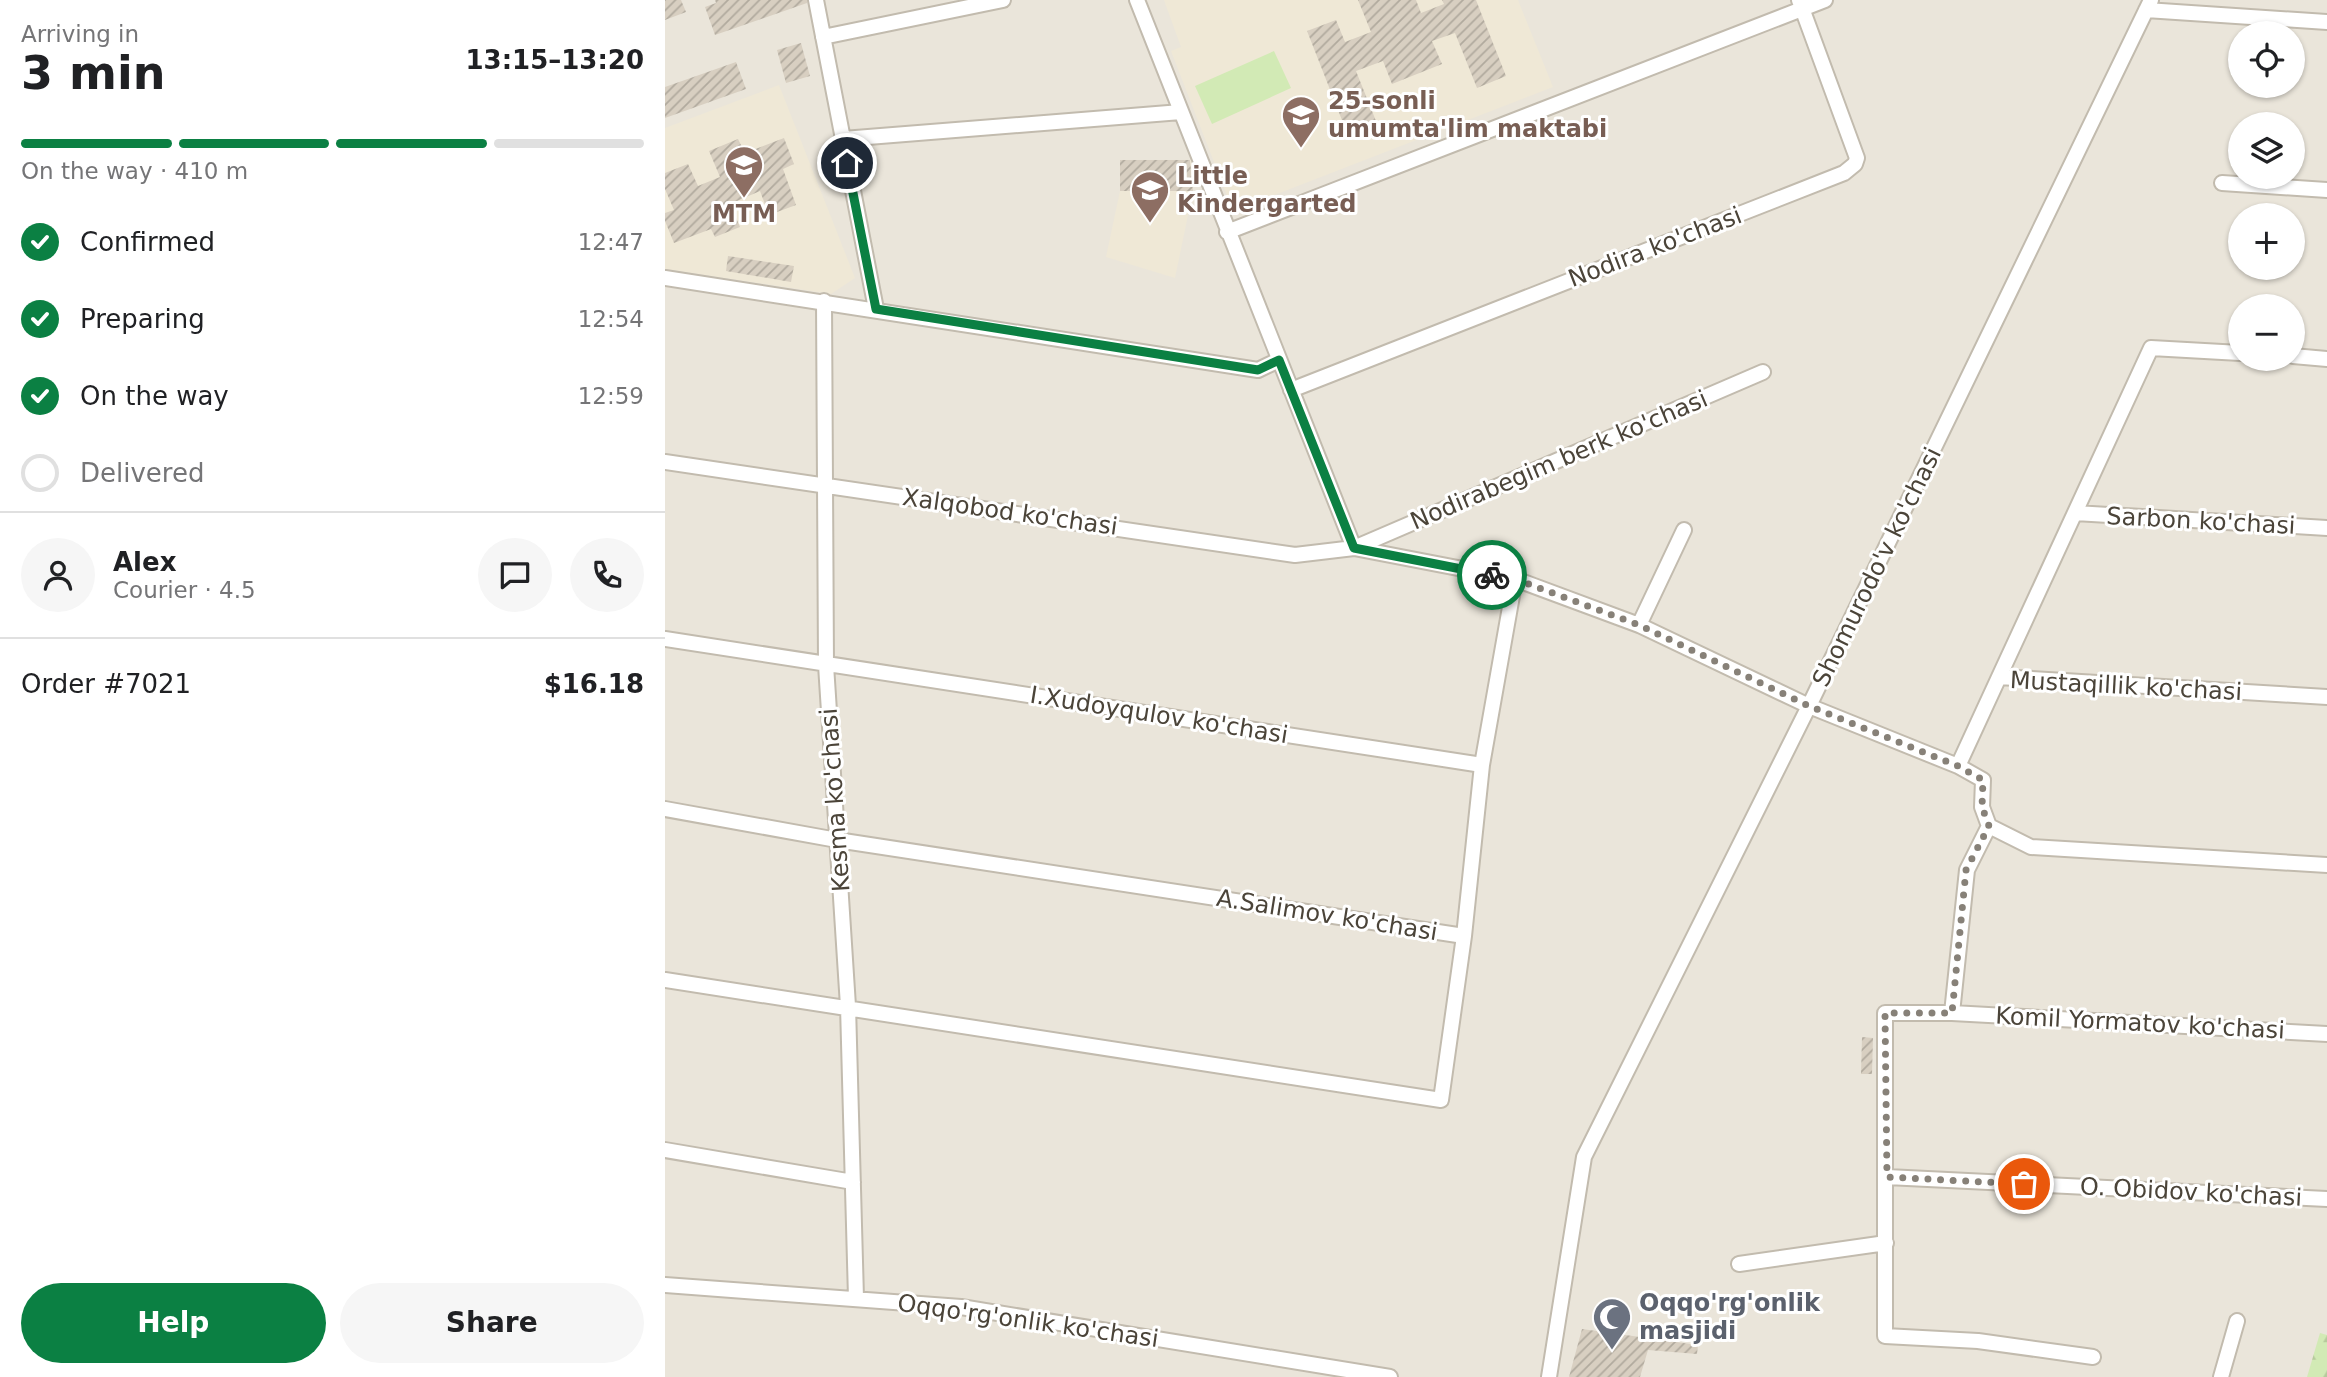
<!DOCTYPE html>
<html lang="en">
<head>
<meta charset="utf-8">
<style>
	:root { --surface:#fff; --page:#f6f6f6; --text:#202124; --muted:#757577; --line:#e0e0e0; --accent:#0b8043 }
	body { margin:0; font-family:"DejaVu Sans",sans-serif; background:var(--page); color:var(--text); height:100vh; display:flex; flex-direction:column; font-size:26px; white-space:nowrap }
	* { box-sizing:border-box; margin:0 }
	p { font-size:23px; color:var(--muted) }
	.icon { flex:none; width:38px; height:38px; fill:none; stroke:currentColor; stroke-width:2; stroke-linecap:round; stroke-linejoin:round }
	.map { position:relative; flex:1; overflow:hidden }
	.side { display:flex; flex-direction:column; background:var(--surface); width:665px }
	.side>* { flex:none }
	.controls { position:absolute; left:1563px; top:21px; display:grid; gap:14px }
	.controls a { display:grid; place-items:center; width:77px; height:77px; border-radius:50%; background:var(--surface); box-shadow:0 2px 5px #0004; font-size:35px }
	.pin { position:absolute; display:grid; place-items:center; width:60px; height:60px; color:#fff; margin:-30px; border:4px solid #fff; border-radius:50%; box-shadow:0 2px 7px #0007 }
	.courier { position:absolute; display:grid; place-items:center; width:70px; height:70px; margin:-35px; border:5px solid #0b8043; border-radius:50%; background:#fff; color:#222; box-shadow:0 2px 9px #0007 }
	.headline em { font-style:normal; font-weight:700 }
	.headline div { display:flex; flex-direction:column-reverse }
	.headline { display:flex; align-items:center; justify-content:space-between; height:119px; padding:0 21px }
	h1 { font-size:46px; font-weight:700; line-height:52px }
	.bar { display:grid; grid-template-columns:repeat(4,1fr); gap:10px 7px; align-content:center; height:84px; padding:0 21px }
	.bar i { height:9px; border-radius:5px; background:var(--line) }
	.bar .active { background:var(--accent) }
	.bar p { grid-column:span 4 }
	.line { display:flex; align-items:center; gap:18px; padding:0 21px; border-top:2px solid var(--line) }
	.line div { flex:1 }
	.round { display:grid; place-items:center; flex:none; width:74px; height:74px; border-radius:37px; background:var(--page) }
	ol { padding:0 21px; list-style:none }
	li { display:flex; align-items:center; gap:21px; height:77px }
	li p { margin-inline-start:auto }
	li .icon { padding:7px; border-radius:50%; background:var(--accent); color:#fff; stroke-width:4 }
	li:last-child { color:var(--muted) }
	li i { width:38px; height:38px; border:4px solid var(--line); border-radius:50% }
	.primary-button { display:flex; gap:14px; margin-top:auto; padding:14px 21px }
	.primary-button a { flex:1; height:80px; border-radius:42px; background:var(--accent); color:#fff; font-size:28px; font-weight:700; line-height:80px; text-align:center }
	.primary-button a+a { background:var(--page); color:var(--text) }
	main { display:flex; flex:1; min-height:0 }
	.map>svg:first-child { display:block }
	.residential { fill:#eae5da; fill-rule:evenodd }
	.education { fill:#efe8d6 }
	.forest { fill:url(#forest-firs) }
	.pitch { fill:#d2eab5 }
	.building { fill:url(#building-hatch) }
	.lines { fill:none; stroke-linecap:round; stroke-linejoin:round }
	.minor-casing { stroke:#c2bbae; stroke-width:18 }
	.minor { stroke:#fff; stroke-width:14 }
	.done { stroke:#878178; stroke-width:7; stroke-dasharray:0 12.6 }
	.route { stroke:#0b8043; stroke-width:9 }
	.labels { text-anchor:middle; stroke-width:6; stroke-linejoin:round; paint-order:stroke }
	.education-label { font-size:24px; font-weight:bold; fill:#785e54; stroke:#fff; text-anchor:start }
	.street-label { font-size:24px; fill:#4b4439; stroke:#fff }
	.worship-label { font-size:24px; font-weight:bold; fill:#5b616d; stroke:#fff; text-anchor:start }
</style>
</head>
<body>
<main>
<section class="side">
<div class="headline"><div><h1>3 min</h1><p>Arriving in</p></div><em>13:15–13:20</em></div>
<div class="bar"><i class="active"></i><i class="active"></i><i class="active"></i><i></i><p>On the way · 410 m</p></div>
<ol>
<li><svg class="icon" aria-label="check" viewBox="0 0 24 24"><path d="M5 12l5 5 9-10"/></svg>Confirmed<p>12:47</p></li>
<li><svg class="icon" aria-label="check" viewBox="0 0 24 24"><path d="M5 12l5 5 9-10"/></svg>Preparing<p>12:54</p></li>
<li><svg class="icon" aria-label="check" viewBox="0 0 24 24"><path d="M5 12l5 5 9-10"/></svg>On the way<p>12:59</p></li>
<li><i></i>Delivered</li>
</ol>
<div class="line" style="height:126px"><a class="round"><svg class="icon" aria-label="person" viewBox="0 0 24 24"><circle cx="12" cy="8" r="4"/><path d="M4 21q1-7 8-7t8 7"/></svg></a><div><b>Alex</b><p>Courier · 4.5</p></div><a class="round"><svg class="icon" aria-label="chat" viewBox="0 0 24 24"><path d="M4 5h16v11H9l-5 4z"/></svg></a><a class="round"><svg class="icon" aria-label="phone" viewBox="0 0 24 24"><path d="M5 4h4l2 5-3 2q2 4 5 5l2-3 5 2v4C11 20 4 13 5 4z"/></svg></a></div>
<div class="line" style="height:91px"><div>Order #7021</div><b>$16.18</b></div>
<div class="primary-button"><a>Help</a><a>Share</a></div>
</section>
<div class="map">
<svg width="1662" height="1377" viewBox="0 0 1662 1377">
	<defs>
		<pattern id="forest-firs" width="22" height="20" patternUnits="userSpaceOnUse" patternTransform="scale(1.75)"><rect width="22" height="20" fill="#d2eab5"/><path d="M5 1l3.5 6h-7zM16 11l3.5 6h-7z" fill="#b6ca9c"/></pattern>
		<pattern id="building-hatch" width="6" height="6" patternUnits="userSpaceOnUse" patternTransform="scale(1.75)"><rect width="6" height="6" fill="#d8cfc1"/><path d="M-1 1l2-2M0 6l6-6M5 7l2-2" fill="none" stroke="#b1aa9e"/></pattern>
	</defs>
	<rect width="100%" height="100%" fill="#f6f3ec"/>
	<!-- residential -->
	<path class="residential" d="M 0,0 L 1662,0 L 1662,1377 L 0,1377 ZM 1575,33 L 1628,33 L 1628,86 L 1575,86 ZM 1575,124 L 1628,124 L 1628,177 L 1575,177 ZM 1575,215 L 1628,215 L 1628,268 L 1575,268 ZM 1575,306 L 1628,306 L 1628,359 L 1575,359 Z"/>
	<!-- education -->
	<path class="education" d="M 499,0 L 853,0 L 888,87 L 568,211 L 506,51 L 516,47 Z
		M 114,85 L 190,278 L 166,294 L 0,269 L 0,128 Z
		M 455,160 L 528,160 L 528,191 L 510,278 L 441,257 L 455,191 Z"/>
	<!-- forest -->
	<path class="forest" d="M 1655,1333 L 1662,1335 L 1662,1377 L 1642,1377 Z"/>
	<!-- pitch -->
	<path class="pitch" d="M 609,51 L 626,88 L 547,124 L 530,86 Z"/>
	<!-- building -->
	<path class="building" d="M 0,0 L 16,0 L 21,12 L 0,20 Z
		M 50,0 L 142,0 L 142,3 L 50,35 L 40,7 L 51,3 Z
		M 693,0 L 751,0 L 756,13 L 779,4 L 777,0 L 811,0 L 841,76 L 812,88 L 790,33 L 767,41 L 777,64 L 727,84 L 718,61 L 691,71 L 713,126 L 684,138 L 642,31 L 671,20 L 680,42 L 706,32 Z
		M 136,43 L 145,76 L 121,83 L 112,50 Z
		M 71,62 L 81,89 L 0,118 L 0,87 Z
		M 119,138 L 129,164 L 118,169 L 131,205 L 104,215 L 95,191 L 65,204 L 75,227 L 50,237 L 46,229 L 9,243 L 0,221 L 0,213 L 9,210 L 0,189 L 0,173 L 23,164 L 33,186 L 55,177 L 44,151 L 73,139 L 80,153 Z
		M 455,160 L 525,160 L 528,191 L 455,191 Z
		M 63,256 L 129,266 L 126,282 L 61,271 Z
		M 1197,1037 L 1208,1038 L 1207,1074 L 1196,1074 Z
		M 917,1329 L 1033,1345 L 1032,1354 L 983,1350 L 975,1377 L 904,1377 Z"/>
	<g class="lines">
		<!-- minor casing -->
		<g class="minor-casing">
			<path id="minor" d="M 151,0 L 211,309
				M 472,0 L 689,548
				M 1481,10 L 1662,22
				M 158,37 L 338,0
				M 178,139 L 516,112
				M 1557,183 L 1662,190
				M 562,232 L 1160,0
				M 0,278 L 593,370 L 614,360
				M 159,301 L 161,665 L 183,1006 L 191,1298
				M 1628,356 L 1662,359
				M 626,390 L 1179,173 L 1190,164 L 1192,158 L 1134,0
				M 0,462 L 630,555 L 689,548 L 1098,372
				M 1410,513 L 1662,528
				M 689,548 L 850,579 L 817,765
				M 850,579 L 974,625 L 1144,706 L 1293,766 L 1334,677 L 1662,697
				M 974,625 L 1019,530
				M 0,639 L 817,765 L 799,936
				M 1334,677 L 1486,348 L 1575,353
				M 0,809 L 172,840 L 799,936 L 776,1100 L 0,980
				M 1324,826 L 1366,847 L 1662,865
				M 1287,1013 L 1302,870 L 1324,826 L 1317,807 L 1318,780 L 1293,766
				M 0,1150 L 188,1182
				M 1222,1177 L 1662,1199
				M 1074,1264 L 1221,1243
				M 0,1285 L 296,1307 L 725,1377
				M 1428,1357 L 1313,1341 L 1220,1336 L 1220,1013 L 1287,1013 L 1662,1034
				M 884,1377 L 919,1157 L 1144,706 L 1486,0
				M 1556,1377 L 1572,1321"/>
		</g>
		<!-- minor -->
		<use href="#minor" class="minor"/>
	</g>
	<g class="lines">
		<!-- done -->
		<path class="done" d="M 827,575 L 850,579 L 974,625 L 1144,706 L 1293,766 L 1318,780 L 1317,807 L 1324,826 L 1301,870 L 1287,1013 L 1220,1013 L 1222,1177 L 1359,1184"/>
		<!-- route -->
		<path class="route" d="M 182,163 L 211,309 L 593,370 L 614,360 L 689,548 L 827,575"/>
	</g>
	<!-- icons -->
	<defs>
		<g id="school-pin" transform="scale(2.0125)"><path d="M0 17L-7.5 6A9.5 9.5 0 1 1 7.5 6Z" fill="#8d6e63" stroke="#fff"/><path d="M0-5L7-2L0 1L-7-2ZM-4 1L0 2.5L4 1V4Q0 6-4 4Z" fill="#fff"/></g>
		<g id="mosque-pin" transform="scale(2.0125)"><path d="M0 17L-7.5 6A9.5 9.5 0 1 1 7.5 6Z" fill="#6b7280" stroke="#fff"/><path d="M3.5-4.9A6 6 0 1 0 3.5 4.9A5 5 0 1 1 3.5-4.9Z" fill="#fff"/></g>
	</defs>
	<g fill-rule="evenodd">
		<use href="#school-pin" x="636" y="115"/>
		<use href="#school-pin" x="79" y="165"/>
		<use href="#school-pin" x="485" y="190"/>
		<use href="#mosque-pin" x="947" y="1317"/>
	</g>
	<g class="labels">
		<!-- education labels -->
		<g class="education-label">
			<text x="663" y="109">25-sonli<tspan x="663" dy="28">umumta'lim maktabi</tspan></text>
			<text x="512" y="184">Little<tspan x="512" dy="28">Kindergarted</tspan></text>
			<text x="79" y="222" text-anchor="middle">MTM</text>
		</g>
		<!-- street labels -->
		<g class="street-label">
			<text transform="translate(990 247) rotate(-21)" y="8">Nodira ko'chasi</text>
			<text transform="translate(894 460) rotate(-23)" y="8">Nodirabegim berk ko'chasi</text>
			<text transform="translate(345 512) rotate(8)" y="8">Xalqobod ko'chasi</text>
			<text transform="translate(1536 521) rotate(3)" y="8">Sarbon ko'chasi</text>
			<text transform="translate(1212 567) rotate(-64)" y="8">Shomurodo'v ko'chasi</text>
			<text transform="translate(1461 686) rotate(3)" y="8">Mustaqillik ko'chasi</text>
			<text transform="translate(494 715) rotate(9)" y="8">I.Xudoyqulov ko'chasi</text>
			<text transform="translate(170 800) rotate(-94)" y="8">Kesma ko'chasi</text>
			<text transform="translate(662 915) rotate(9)" y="8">A.Salimov ko'chasi</text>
			<text transform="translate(1475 1023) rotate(3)" y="8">Komil Yormatov ko'chasi</text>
			<text transform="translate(1526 1192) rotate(3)" y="8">O. Obidov ko'chasi</text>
			<text transform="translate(363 1321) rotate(8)" y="8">Oqqo'rg'onlik ko'chasi</text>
		</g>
		<!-- worship labels -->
		<g class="worship-label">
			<text x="974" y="1311">Oqqo'rg'onlik<tspan x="974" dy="28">masjidi</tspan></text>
		</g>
	</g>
</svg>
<div class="controls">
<a><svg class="icon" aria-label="locate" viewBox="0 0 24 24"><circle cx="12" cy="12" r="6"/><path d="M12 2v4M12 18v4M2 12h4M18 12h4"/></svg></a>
<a><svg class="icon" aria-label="layers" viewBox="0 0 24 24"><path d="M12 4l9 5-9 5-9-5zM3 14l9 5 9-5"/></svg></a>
<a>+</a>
<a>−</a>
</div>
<div class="pin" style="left:1359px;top:1184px;background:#ea580c"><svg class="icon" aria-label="bag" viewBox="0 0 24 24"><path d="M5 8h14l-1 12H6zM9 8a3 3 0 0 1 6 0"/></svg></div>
<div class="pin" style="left:182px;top:163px;background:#1f2937"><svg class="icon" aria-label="home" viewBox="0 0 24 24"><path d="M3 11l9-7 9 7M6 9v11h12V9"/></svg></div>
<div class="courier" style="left:827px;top:575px"><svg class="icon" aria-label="bike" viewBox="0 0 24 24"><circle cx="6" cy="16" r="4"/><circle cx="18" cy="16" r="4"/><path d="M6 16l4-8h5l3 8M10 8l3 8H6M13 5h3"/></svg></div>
</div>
</main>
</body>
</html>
